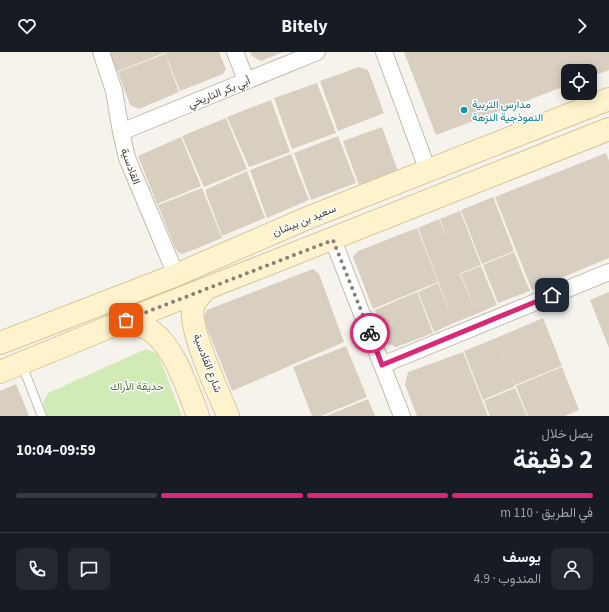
<!DOCTYPE html>
<html lang="ar">
<head>
<meta charset="utf-8">
<style>
	:root { --surface:#171b24; --page:#242831; --text:#f1f3f6; --muted:#9ea1a6; --line:#363941; --accent:#db2777 }
	body { margin:0; font-family:"Source Sans 3",Vazirmatn,sans-serif; background:var(--page); color:var(--text); direction:rtl; height:100vh; display:flex; flex-direction:column; font-size:15px; white-space:nowrap }
	* { box-sizing:border-box; margin:0 }
	p { font-size:13px; color:var(--muted) }
	.icon { flex:none; width:22px; height:22px; fill:none; stroke:currentColor; stroke-width:2; stroke-linecap:round; stroke-linejoin:round }
	.map { position:relative; height:364px; overflow:hidden; direction:ltr }
	.panel { display:flex; flex-direction:column; background:var(--surface); flex:1 }
	.panel>* { flex:none }
	.buttons { position:absolute; left:561px; top:12px; display:grid; gap:8px }
	.buttons a { display:grid; place-items:center; width:36px; height:36px; border-radius:8px; background:var(--surface); box-shadow:0 2px 10px #0003; font-size:20px }
	.pin { position:absolute; display:grid; place-items:center; width:34px; height:34px; color:#fff; margin:-17px; border-radius:8px; box-shadow:0 2px 6px #0006 }
	.courier { position:absolute; display:grid; place-items:center; width:40px; height:40px; margin:-20px; border:3px solid #db2777; border-radius:50%; background:#fff; color:#222; box-shadow:0 1px 5px #0007 }
	.overview em { font-style:normal; font-weight:700 }
	.overview div { display:flex; flex-direction:column-reverse }
	.overview { display:flex; align-items:center; justify-content:space-between; height:68px; padding:0 16px }
	h1 { font-size:26px; font-weight:700; line-height:30px }
	.bar { display:grid; grid-template-columns:repeat(4,1fr); gap:6px 4px; align-content:center; height:48px; padding:0 16px }
	.bar i { height:5px; border-radius:3px; background:var(--line) }
	.bar .current { background:var(--accent) }
	.bar p { grid-column:span 4 }
	.line { display:flex; align-items:center; gap:10px; padding:0 16px; border-top:1px solid var(--line) }
	.line div { flex:1 }
	.round { display:grid; place-items:center; flex:none; width:42px; height:42px; border-radius:8px; background:var(--page) }
	header { display:flex; justify-content:space-between; align-items:center; height:52px; padding:0 16px; background:var(--surface); font-size:18px; font-weight:700 }
	.map>svg:first-child { display:block }
	.green { fill:#d2eab5 }
	.building { fill:#d8cfc1 }
	.lines { fill:none; stroke-linecap:round; stroke-linejoin:round }
	.lane-casing { stroke:#c2bbae; stroke-width:10 }
	.street-casing { stroke:#c2bbae; stroke-width:18 }
	.secondary-casing { stroke:#d6c79b; stroke-width:24 }
	.lane { stroke:#fff; stroke-width:8 }
	.street { stroke:#fff; stroke-width:16 }
	.secondary { stroke:#fff3cd; stroke-width:22 }
	.done { stroke:#878178; stroke-width:4; stroke-dasharray:0 7.2 }
	.route { stroke:#db2777; stroke-width:5 }
	.culture-dot { fill:#0f9aa8; stroke:#fff; stroke-width:1.5 }
	.labels { text-anchor:middle; stroke-width:3; stroke-linejoin:round; paint-order:stroke }
	.street-label { font-size:11px; fill:#4b4439; stroke:#fff }
	.culture-label { font-size:11px; fill:#0d838f; stroke:#fff; text-anchor:start }
	.park-label { font-size:11px; fill:#4a7f2a; stroke:#fff }
</style>
</head>
<body>
<header><svg class="icon" aria-label="forward" viewBox="0 0 24 24"><path d="M9 5l7 7-7 7"/></svg>Bitely<svg class="icon" aria-label="heart" viewBox="0 0 24 24"><path d="M12 20l-8-8c-3-5 5-10 8-4 3-6 11-1 8 4z"/></svg></header>
<div class="map">
<svg width="609" height="364" viewBox="0 0 609 364">
	<rect width="100%" height="100%" fill="#f6f3ec"/>
	<!-- green -->
	<path class="green" d="M 146,297 L 158,302 L 182,364 L 47,364 L 43,351 L 48,341 Z"/>
	<!-- building -->
	<path class="building" d="M 109,0 L 167,0 L 116,20 Z
		M 168,0 L 219,0 L 226,17 L 223,22 L 180,39 L 165,1 Z
		M 250,0 L 283,0 L 261,9 L 252,4 Z
		M 404,0 L 609,0 L 609,18 L 590,25 L 590,19 L 568,19 L 568,33 L 436,83 Z
		M 165,2 L 179,40 L 139,57 L 130,53 L 118,20 Z
		M 359,15 L 368,18 L 384,61 L 338,79 L 320,29 Z
		M 317,31 L 336,81 L 292,97 L 274,46 Z
		M 271,48 L 290,100 L 249,115 L 227,65 Z
		M 226,66 L 247,117 L 204,135 L 182,84 Z
		M 382,75 L 399,122 L 360,136 L 343,89 Z
		M 338,84 L 356,131 L 311,148 L 294,101 Z
		M 181,85 L 201,134 L 157,152 L 138,104 Z
		M 606,101 L 609,109 L 609,206 L 532,238 L 495,145 Z
		M 291,102 L 309,148 L 267,166 L 250,118 Z
		M 247,119 L 265,166 L 222,184 L 205,138 Z
		M 202,136 L 222,186 L 183,202 L 179,201 L 175,196 L 158,153 Z
		M 493,145 L 514,199 L 482,212 L 461,158 Z
		M 460,159 L 481,213 L 451,225 L 460,222 L 476,262 L 454,271 L 418,176 L 439,167 L 448,188 L 440,167 Z
		M 417,176 L 438,230 L 373,257 L 353,205 L 358,199 Z
		M 514,200 L 530,239 L 498,251 L 483,213 Z
		M 481,214 L 497,253 L 476,262 L 461,222 Z
		M 313,217 L 319,222 L 344,290 L 232,339 L 203,266 L 207,258 Z
		M 438,231 L 454,271 L 434,280 L 418,240 Z
		M 417,240 L 433,281 L 396,295 L 388,292 L 375,258 Z
		M 609,240 L 609,296 L 590,248 Z
		M 543,266 L 562,314 L 515,333 L 496,286 Z
		M 496,286 L 515,334 L 483,348 L 464,299 Z
		M 346,294 L 367,345 L 321,364 L 312,364 L 293,315 Z
		M 463,300 L 488,364 L 417,364 L 405,333 L 408,320 Z
		M 562,315 L 579,358 L 565,364 L 528,364 L 516,334 Z
		M 16,332 L 29,364 L 0,364 L 0,339 Z
		M 515,336 L 527,364 L 490,364 L 484,349 Z
		M 368,347 L 375,364 L 326,364 Z"/>
	<g class="lines">
		<!-- lane casing -->
		<g class="lane-casing">
			<path id="lane" d="M 22,313 L 42,364"/>
		</g>
		<!-- street casing -->
		<g class="street-casing">
			<path id="street" d="M 101,0 L 114,39 L 121,80 L 127,106 L 176,223
				M 235,0 L 246,28
				M 384,0 L 428,119
				M 121,80 L 317,0
				M 333,188 L 402,364
				M 382,313 L 609,220"/>
		</g>
		<!-- secondary casing -->
		<g class="secondary-casing">
			<path id="secondary" d="M 205,237 C 202,242 196,247 194,252 C 185,272 220,343 228,364
				M 119,273 C 127,274 139,272 146,276 C 173,289 188,338 198,364
				M 0,291 L 176,223 L 310,165 L 609,47
				M 0,320 L 114,273 L 609,77"/>
		</g>
		<!-- lane -->
		<use href="#lane" class="lane"/>
		<!-- street -->
		<use href="#street" class="street"/>
		<!-- secondary -->
		<use href="#secondary" class="secondary"/>
	</g>
	<g class="lines">
		<!-- done -->
		<path class="done" d="M 126,268 L 333,188 L 370,281"/>
		<!-- route -->
		<path class="route" d="M 370,281 L 382,313 L 552,243"/>
	</g>
	<!-- markers -->
	<circle class="culture-dot" cx="464" cy="58" r="4"/>
	<g class="labels">
		<!-- street labels -->
		<g class="street-label">
			<text transform="translate(219 40) rotate(-22)" y="4">أبي بكر التاريخي</text>
			<text transform="translate(131 114) rotate(70)" y="4">القادسية</text>
			<text transform="translate(304 168) rotate(-22)" y="4">سعيد بن بيشان</text>
			<text transform="translate(208 311) rotate(69)" y="4">شارع القادسية</text>
		</g>
		<!-- culture labels -->
		<g class="culture-label">
			<text x="472" y="56">مدارس التربية<tspan x="472" dy="13">النموذجية النزهة</tspan></text>
		</g>
		<!-- park labels -->
		<g class="park-label">
			<text x="137" y="338">حديقة الأراك</text>
		</g>
	</g>
</svg>
<div class="buttons">
<a><svg class="icon" aria-label="locate" viewBox="0 0 24 24"><circle cx="12" cy="12" r="6"/><path d="M12 2v4M12 18v4M2 12h4M18 12h4"/></svg></a>
</div>
<div class="pin" style="left:126px;top:268px;background:#ea580c"><svg class="icon" aria-label="bag" viewBox="0 0 24 24"><path d="M5 8h14l-1 12H6zM9 8a3 3 0 0 1 6 0"/></svg></div>
<div class="pin" style="left:552px;top:243px;background:#1f2937"><svg class="icon" aria-label="home" viewBox="0 0 24 24"><path d="M3 11l9-7 9 7M6 9v11h12V9"/></svg></div>
<div class="courier" style="left:370px;top:281px"><svg class="icon" aria-label="bike" viewBox="0 0 24 24"><circle cx="6" cy="16" r="4"/><circle cx="18" cy="16" r="4"/><path d="M6 16l4-8h5l3 8M10 8l3 8H6M13 5h3"/></svg></div>
</div>
<section class="panel">
<div class="overview"><div><h1>2 دقيقة</h1><p>يصل خلال</p></div><em>09:59–10:04</em></div>
<div class="bar"><i class="current"></i><i class="current"></i><i class="current"></i><i></i><p>في الطريق · 110 m</p></div>
<div class="line" style="height:72px"><a class="round"><svg class="icon" aria-label="person" viewBox="0 0 24 24"><circle cx="12" cy="8" r="4"/><path d="M4 21q1-7 8-7t8 7"/></svg></a><div><b>يوسف</b><p>المندوب · 4.9</p></div><a class="round"><svg class="icon" aria-label="chat" viewBox="0 0 24 24"><path d="M4 5h16v11H9l-5 4z"/></svg></a><a class="round"><svg class="icon" aria-label="phone" viewBox="0 0 24 24"><path d="M5 4h4l2 5-3 2q2 4 5 5l2-3 5 2v4C11 20 4 13 5 4z"/></svg></a></div>
</section>
</body>
</html>
